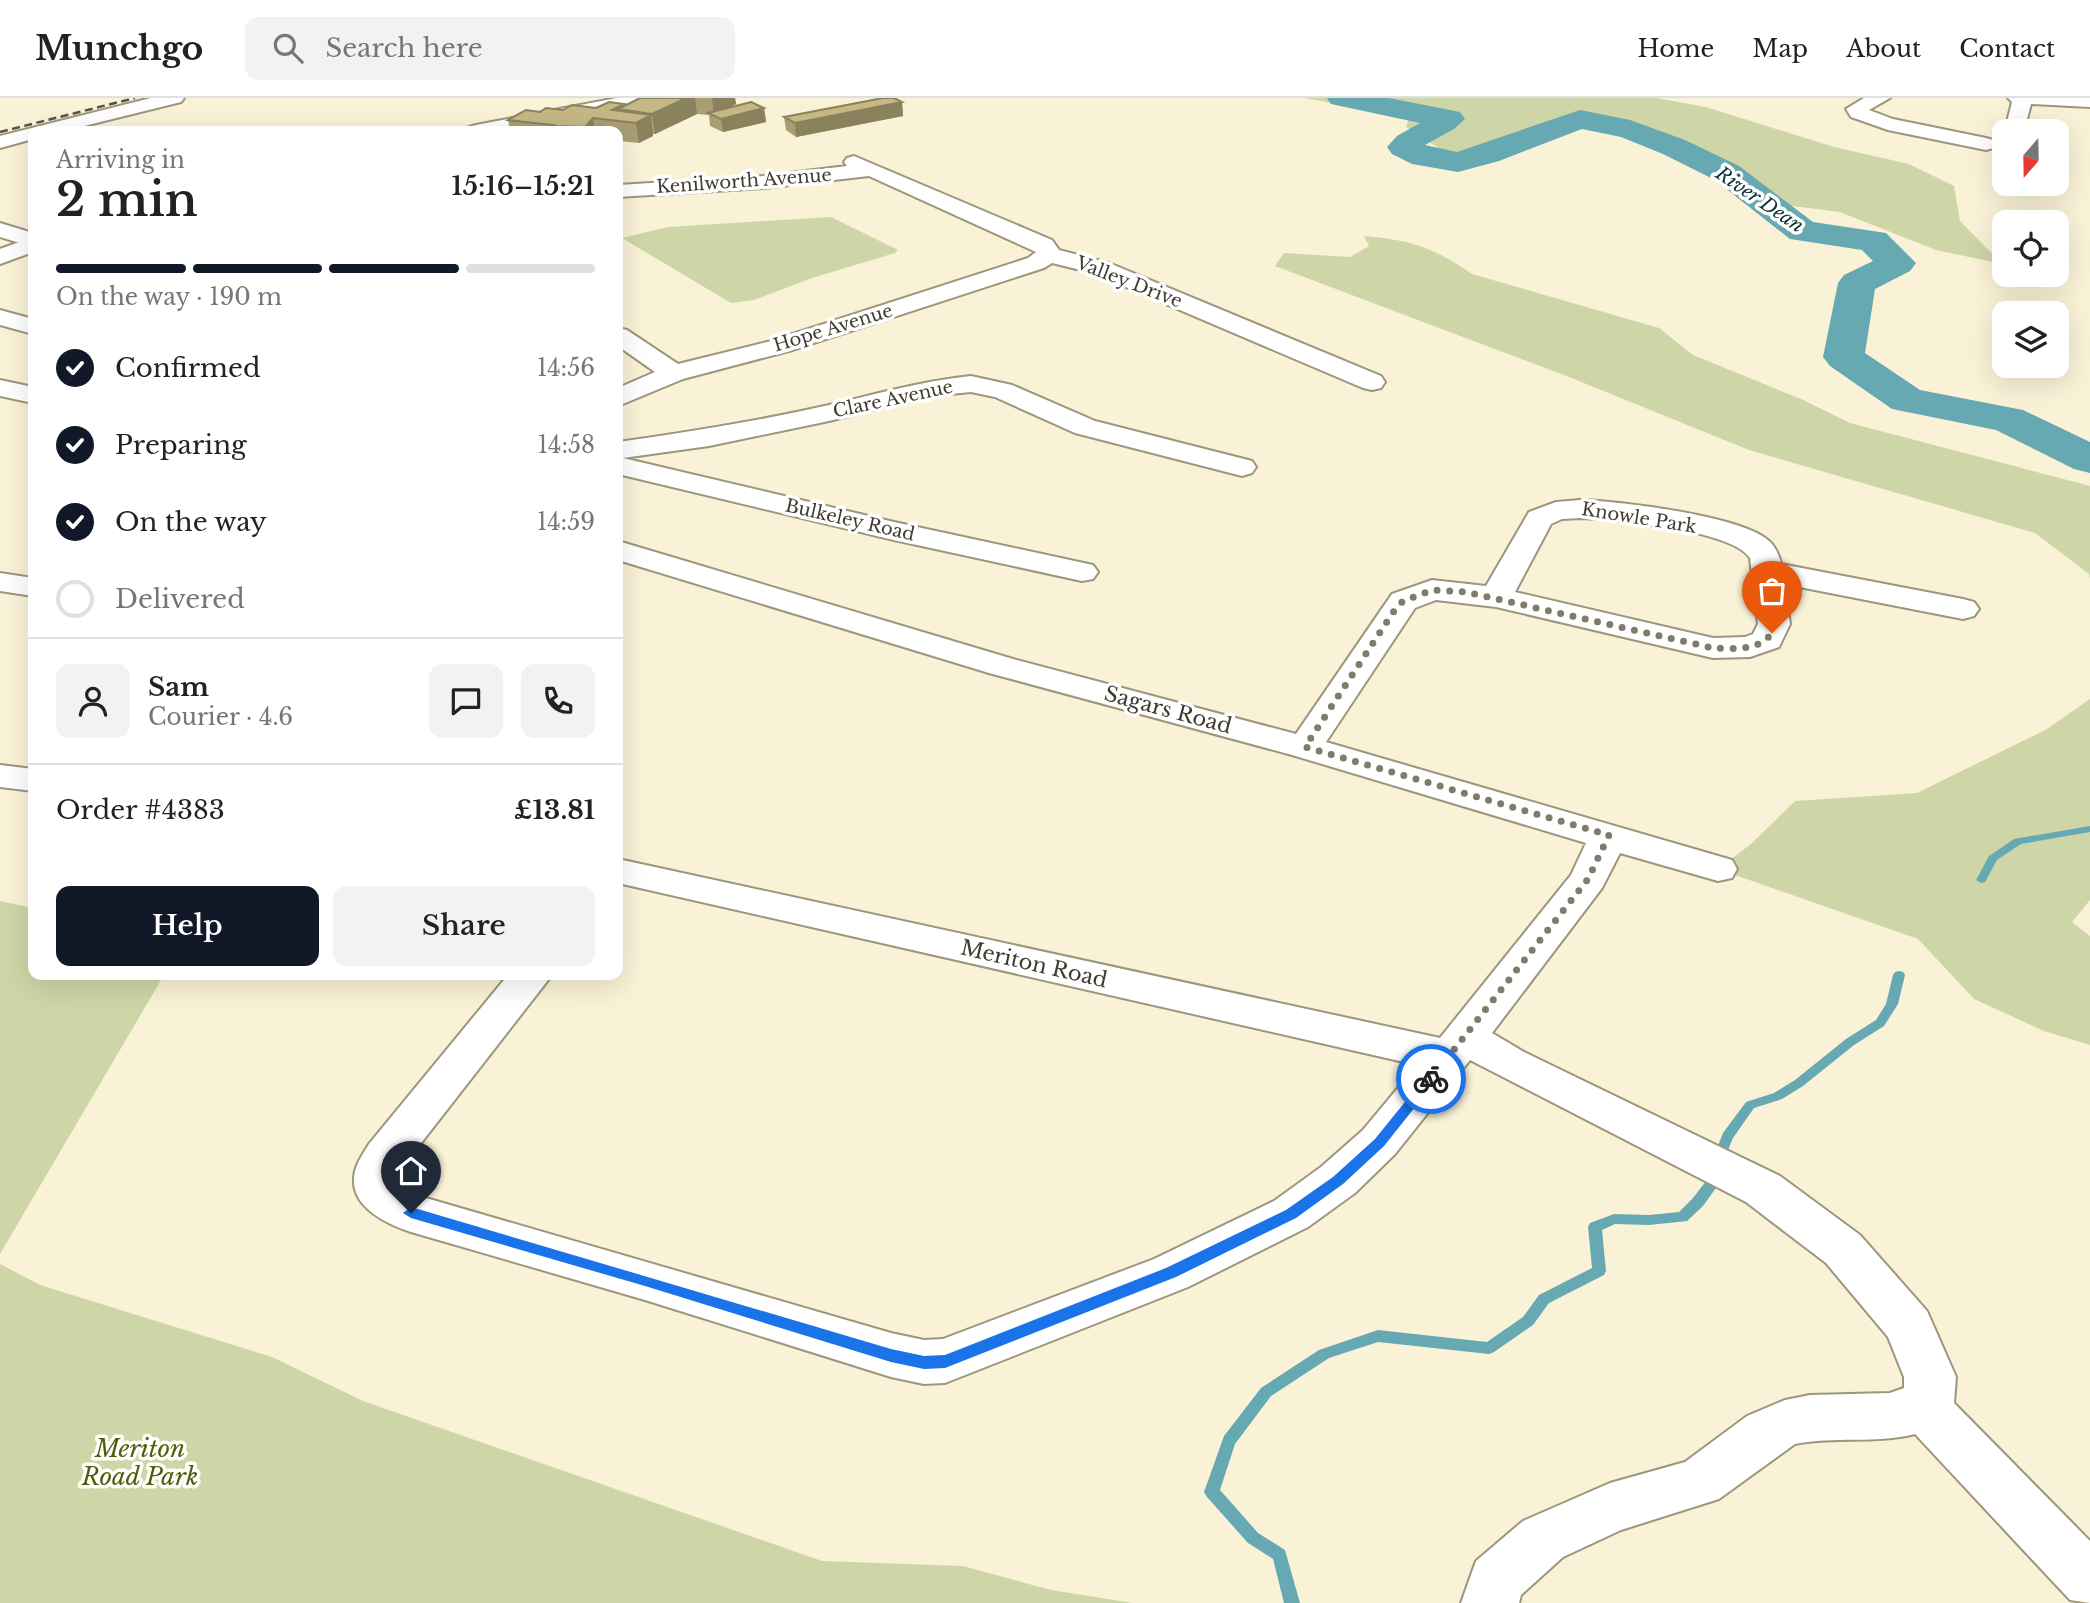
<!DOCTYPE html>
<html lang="en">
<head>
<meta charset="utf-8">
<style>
	:root { --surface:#fff; --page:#f2f2f2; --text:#222; --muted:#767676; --line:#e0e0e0; --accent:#111827 }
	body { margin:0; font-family:"Libre Baskerville",serif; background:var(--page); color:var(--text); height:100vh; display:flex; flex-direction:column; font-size:26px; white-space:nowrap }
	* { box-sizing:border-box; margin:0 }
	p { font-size:23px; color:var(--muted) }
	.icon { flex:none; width:38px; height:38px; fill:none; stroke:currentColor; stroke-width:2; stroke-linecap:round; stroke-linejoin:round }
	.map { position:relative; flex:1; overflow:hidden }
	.details { position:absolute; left:28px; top:28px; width:595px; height:854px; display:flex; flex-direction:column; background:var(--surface); border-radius:14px; box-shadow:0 7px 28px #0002 }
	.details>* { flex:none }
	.needle { width:46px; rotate:200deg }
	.tools { position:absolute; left:1992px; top:21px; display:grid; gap:14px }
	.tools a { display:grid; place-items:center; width:77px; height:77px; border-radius:14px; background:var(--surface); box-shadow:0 7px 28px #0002; font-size:35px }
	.pin { position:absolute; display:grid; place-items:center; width:60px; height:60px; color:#fff; margin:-72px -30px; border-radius:50% 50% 50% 0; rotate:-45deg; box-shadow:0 0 7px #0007 }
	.pin .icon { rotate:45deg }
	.courier { position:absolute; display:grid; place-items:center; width:70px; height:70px; margin:-35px; border:5px solid #1a73e8; border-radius:50%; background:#fff; color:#222; box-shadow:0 2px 9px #0007 }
	.headline em { font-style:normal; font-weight:600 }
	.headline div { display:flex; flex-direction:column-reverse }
	.headline { display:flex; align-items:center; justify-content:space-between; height:119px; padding:0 28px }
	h1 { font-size:46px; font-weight:600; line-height:52px }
	.bar { display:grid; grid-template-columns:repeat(4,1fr); gap:10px 7px; align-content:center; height:84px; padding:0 28px }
	.bar i { height:9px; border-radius:5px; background:var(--line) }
	.bar .on { background:var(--accent) }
	.bar p { grid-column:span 4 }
	.line { display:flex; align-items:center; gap:18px; padding:0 28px; border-top:2px solid var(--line) }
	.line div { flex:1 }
	.round { display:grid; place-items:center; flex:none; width:74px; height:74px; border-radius:14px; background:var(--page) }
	ol { padding:0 28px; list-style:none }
	li { display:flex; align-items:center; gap:21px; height:77px }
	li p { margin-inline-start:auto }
	li .icon { padding:7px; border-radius:50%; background:var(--accent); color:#fff; stroke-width:4 }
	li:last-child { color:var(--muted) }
	li i { width:38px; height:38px; border:4px solid var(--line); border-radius:50% }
	.button { display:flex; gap:14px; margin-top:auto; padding:14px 28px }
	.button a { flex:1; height:80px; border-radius:14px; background:var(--accent); color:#fff; font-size:28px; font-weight:600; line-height:80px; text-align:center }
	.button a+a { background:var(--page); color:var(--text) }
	header { display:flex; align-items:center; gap:42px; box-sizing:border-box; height:98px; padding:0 35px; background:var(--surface); border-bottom:2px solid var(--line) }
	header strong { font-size:33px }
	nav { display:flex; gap:38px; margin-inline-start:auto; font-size:24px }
	.search { width:490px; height:63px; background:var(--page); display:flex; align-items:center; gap:18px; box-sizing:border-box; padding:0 24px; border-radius:14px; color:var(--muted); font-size:26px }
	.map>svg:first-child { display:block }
	.green { fill:#ced6a7 }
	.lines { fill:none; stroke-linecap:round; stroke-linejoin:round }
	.stream { fill:#66a9b2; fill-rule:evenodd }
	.river { fill:#66a9b2; fill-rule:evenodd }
	.street-casing { stroke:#9c967d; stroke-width:4 }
	.secondary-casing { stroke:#9c967d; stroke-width:4 }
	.street { fill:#fff; fill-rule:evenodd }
	.secondary { fill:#fff; fill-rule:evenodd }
	.rail { stroke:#565246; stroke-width:2.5; stroke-dasharray:8 4.5; stroke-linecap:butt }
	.wall { fill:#a99e72 }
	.shaded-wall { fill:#8a815d }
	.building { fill:#c5b885; stroke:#8a815d; stroke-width:2 }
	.route { fill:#1a73e8 }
	.done { stroke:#807c6c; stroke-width:7; stroke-dasharray:0 12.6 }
	.labels { text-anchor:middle; stroke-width:7; stroke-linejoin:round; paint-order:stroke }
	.far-street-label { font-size:18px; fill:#3f3c32; stroke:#fff }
	.far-water-label { font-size:19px; font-style:italic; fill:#0e3135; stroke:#fff }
	.street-label { font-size:21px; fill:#3f3c32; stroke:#fff }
	.near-park-label { font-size:24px; font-style:italic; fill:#545c09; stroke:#fff }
</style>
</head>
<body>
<header>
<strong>Munchgo</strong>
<div class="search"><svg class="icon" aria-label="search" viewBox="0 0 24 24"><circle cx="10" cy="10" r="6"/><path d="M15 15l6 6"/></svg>Search here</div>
<nav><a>Home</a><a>Map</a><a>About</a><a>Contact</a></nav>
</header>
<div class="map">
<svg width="2090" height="1505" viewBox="0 0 2090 1505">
	<rect width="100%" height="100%" fill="#f9f2d7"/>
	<!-- green -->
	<path class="green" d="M 1305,0 L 1656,0 L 1706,9 L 1834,49 L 1909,66 L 1954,88 L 1960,123 L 2002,166 L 1936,152 L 1840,114 L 1785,107 L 1733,71 L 1643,30 L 1571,17 L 1482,58 L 1446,55 L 1406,29 L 1409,20 Z
		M 831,119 L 898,152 L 895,155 L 812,180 L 754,202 L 731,205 L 622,140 L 668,129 Z
		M 1364,138 C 1410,142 1433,149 1472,176 L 1659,230 L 1693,257 L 1801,301 L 1850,325 L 2090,388 L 2090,481 L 2089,476 L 2035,435 L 1749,352 L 1564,277 L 1275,168 L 1284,155 L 1350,159 L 1369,148 Z
		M 2090,601 L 2090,802 L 2072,824 L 2090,838 L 2090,947 L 2044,933 L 1974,901 L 1918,841 L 1718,771 L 1751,746 L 1795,703 L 1917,695 L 2047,631 Z
		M 0,803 L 33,810 L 33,877 L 164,877 L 0,1156 Z
		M 0,1166 L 40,1187 L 272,1259 L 363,1303 L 822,1463 L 963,1468 L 1051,1492 L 1133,1505 L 0,1505 Z"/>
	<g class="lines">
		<!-- stream -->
		<path class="stream" d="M 2090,728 L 2090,734 L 2021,746 L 1997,762 L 1985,784 L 1981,785 L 1976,782 L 1989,758 L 2014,741 Z
			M 1899,873 L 1903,874 L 1905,877 L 1898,906 L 1884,928 L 1854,947 L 1803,988 L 1782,1001 L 1754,1010 L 1733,1040 L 1723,1064 L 1719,1066 L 1715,1064 L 1713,1061 L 1723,1035 L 1746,1004 L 1774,995 L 1795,982 L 1846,941 L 1876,922 L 1886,906 L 1893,877 L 1895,874 Z
			M 1718,1072 L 1723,1074 L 1724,1077 L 1723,1080 L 1703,1108 L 1687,1123 L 1649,1127 L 1615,1126 L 1602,1132 L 1606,1173 L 1604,1177 L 1549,1205 L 1533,1227 L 1494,1254 L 1489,1256 L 1378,1244 L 1329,1260 L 1271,1298 L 1235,1346 L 1220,1392 L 1258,1435 L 1285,1452 L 1300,1505 L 1284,1505 L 1273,1461 L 1248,1445 L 1207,1399 L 1204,1394 L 1224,1338 L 1261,1290 L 1319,1252 L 1378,1232 L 1487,1244 L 1523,1219 L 1539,1197 L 1592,1170 L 1588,1129 L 1590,1125 L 1614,1116 L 1649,1117 L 1679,1114 L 1693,1100 L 1713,1074 Z"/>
		<!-- river -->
		<path class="river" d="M 1327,0 L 1389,0 L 1460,14 L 1465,21 L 1454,31 L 1425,47 L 1457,54 L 1580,12 L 1630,22 L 1685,42 L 1739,68 L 1813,124 L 1886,135 L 1916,165 L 1910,173 L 1875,191 L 1865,255 L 1920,292 L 2023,312 L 2090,344 L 2090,375 L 2074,371 L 1996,332 L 1892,311 L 1830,268 L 1823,259 L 1838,185 L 1844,177 L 1873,163 L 1862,152 L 1790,141 L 1715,82 L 1663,56 L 1621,39 L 1582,31 L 1499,63 L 1458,74 L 1412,66 L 1392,56 L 1387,49 L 1397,38 L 1420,25 L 1331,6 Z"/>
		<!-- street casing -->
		<g class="street-casing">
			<path id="street" d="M 151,0 L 184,0 L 181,4 L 64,33 L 33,33 L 33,41 L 0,50 L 0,38 Z
				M 1864,0 L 1890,0 L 1869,12 L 1893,21 L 1986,40 L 1993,42 L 1996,46 L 1993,50 L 1986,52 L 1888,32 L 1851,19 L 1846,11 Z
				M 2008,0 L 2090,0 L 2090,9 L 2031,6 L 2026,25 L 2019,33 L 2004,33 L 2004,38 L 1999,33 L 2007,24 L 2012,4 Z
				M 854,58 L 1052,142 L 1059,152 L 1109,165 L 1381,278 L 1385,284 L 1381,290 L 1372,292 L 1363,290 L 1093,175 L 1052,165 L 1044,170 L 789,253 L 683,281 L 618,308 L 618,290 L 655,274 L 618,248 L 618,230 L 627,232 L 678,266 L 771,243 L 1028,160 L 1036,154 L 869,78 L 764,90 L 618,99 L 618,87 L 764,78 L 847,68 L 844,64 L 847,60 Z
				M 0,125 L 33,135 L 33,149 L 0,139 Z
				M 0,212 L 33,221 L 33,236 L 0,227 Z
				M 971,278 L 1012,287 L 1095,323 L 1252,363 L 1256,369 L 1252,375 L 1242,378 L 1075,335 L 995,299 L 971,294 L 929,298 L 829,323 L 709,348 L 623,360 L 894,424 L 1093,467 L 1098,474 L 1093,481 L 1082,483 L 894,442 L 618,376 L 618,344 C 689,334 759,323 829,307 C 877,296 922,283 971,278 Z
				M 0,282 L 33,289 L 33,305 L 0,298 Z
				M 1580,402 C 1618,403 1743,418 1769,443 C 1775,448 1780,459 1781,466 L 1963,501 L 1974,504 L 1979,511 L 1974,518 L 1963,521 L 1784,486 L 1790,526 L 1779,549 L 1750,559 L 1713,560 L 1496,509 L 1436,502 L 1415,510 L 1326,644 L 1732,762 L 1737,771 L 1732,780 L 1718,783 L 1620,755 L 1602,790 L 1492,935 L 1524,954 L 1780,1078 L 1860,1137 L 1927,1213 L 1956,1279 L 1954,1305 L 2090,1443 L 2090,1505 L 2070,1502 L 1915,1336 C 1875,1346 1834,1338 1795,1346 L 1719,1401 L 1621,1432 L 1563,1459 L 1521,1497 L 1519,1505 L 1461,1505 L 1476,1463 L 1523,1423 L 1610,1385 L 1685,1364 L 1747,1318 L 1785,1302 L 1810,1297 L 1890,1295 L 1904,1290 L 1904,1279 L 1888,1239 L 1826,1165 L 1746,1104 L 1470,962 L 1395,1056 L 1355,1095 L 1308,1129 L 1188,1189 L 945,1285 L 924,1286 L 891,1279 L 645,1202 L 411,1134 C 389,1127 352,1110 354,1081 C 354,1068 363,1056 369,1046 L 508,877 L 552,877 L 404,1067 L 401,1084 L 426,1100 L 891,1235 L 924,1242 L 943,1241 L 1154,1161 L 1274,1103 L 1321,1069 L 1363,1032 L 1417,967 L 618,785 L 618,761 L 1440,940 L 1571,777 L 1586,745 L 1292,657 L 989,575 L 618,462 L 618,443 L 1013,561 L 1296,636 L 1392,496 L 1432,482 L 1486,488 L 1529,414 L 1556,404 ZM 1580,420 C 1613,421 1732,432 1750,460 L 1758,526 L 1753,536 L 1745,539 L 1713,540 L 1515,494 L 1551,426 L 1562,421 Z
				M 0,475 L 33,480 L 33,498 L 0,493 Z
				M 0,667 L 33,671 L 33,693 L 0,689 Z"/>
		</g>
		<!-- secondary casing -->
		<g class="secondary-casing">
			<path id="secondary" d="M 617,0 L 657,0 L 647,6 L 505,33 L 466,33 L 469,29 L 476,27 Z
				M 33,139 L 33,154 L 0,166 L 0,151 Z"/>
		</g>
		<!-- street -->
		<use href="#street" class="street"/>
		<!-- secondary -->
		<use href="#secondary" class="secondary"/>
		<!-- rail -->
		<path class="rail" d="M 0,34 L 135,0"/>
	</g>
	<!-- wall -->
	<path class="wall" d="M 640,0 L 735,0 L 736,6 L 728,10 L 764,10 L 766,24 L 723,34 L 710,28 L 709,17 L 697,16 L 655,36 L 653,36 L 653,38 L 639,45 L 618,43 L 618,33 L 510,33 L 508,22 L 540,14 L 624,8 Z
		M 902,4 L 903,18 L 796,39 L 786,32 L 784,19 Z"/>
	<!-- shaded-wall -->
	<path class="shaded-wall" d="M 686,0 L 695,0 L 697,16 L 655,36 L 652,16 Z
		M 712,0 L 735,0 L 736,6 L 714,18 Z
		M 902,4 L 903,18 L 796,39 L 795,25 Z
		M 764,10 L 766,24 L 723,34 L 721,21 Z
		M 651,17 L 653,38 L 639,45 L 636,25 Z
		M 593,20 L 595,33 L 586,33 L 585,29 Z"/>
	<!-- building -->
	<path class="building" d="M 640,0 L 686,0 L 652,16 L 618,11 Z
		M 883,0 L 894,0 L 902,4 L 795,25 L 784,19 Z
		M 609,4 L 624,6 L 612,12 L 651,17 L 636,25 L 593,20 L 585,29 L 551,28 L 553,27 L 508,22 L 526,12 L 540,14 L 546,10 L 563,12 L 572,7 L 596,10 Z
		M 751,4 L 764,10 L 721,21 L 708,15 Z"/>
	<!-- route -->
	<path class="route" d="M 1431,976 L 1435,978 L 1435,984 L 1384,1048 L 1343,1086 L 1296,1120 L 1176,1179 L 945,1270 L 924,1271 L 891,1264 L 645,1188 L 411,1120 L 403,1115 L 411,1109 L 891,1251 L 924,1258 L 945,1257 L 1166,1170 L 1286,1112 L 1333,1079 L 1375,1041 L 1426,978 Z"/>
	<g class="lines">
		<!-- done -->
		<path class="done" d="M 1431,981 L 1588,781 L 1609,737 L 1305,649 L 1394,513 L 1403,503 L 1432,492 L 1466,494 L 1713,550 C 1733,551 1759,553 1772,535"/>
	</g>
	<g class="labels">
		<!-- far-street labels -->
		<g class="far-street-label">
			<text transform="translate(744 83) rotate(-4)" y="6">Kenilworth Avenue</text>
			<text transform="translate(1129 184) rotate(21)" y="6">Valley Drive</text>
			<text transform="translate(833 230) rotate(-17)" y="6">Hope Avenue</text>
			<text transform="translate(893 301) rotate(-12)" y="6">Clare Avenue</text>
			<text transform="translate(1639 420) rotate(9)" y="6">Knowle Park</text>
			<text transform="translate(850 422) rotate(13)" y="6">Bulkeley Road</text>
		</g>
		<!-- far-water labels -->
		<g class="far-water-label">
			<text transform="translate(1760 101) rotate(34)" y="7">River Dean</text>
		</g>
		<!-- street labels -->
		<g class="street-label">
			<text transform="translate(1168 612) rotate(15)" y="7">Sagars Road</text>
			<text transform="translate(1034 866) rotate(13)" y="7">Meriton Road</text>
		</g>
		<!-- near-park labels -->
		<g class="near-park-label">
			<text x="140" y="1359">Meriton<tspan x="140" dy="28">Road Park</tspan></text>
		</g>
	</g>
</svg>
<div class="tools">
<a><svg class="needle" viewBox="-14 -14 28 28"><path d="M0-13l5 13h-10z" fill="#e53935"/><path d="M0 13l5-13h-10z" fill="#767676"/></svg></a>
<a><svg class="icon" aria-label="locate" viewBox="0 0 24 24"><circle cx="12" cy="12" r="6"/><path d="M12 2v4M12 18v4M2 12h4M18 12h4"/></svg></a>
<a><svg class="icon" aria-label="layers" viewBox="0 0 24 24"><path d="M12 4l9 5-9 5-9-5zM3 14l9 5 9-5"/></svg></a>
</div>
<div class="pin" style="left:1772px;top:535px;background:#ea580c"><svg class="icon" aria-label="bag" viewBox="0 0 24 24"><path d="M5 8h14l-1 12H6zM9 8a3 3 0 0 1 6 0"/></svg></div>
<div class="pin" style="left:411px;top:1115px;background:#1f2937"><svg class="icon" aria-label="home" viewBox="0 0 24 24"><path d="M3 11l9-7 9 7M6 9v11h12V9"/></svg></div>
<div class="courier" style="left:1431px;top:981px"><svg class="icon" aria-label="bike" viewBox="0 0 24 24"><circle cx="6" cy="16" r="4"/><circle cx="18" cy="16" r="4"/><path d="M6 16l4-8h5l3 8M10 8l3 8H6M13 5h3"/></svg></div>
<section class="details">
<div class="headline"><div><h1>2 min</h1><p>Arriving in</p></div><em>15:16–15:21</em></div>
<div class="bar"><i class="on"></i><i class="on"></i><i class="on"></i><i></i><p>On the way · 190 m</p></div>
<ol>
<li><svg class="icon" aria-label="check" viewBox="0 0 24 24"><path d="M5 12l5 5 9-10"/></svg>Confirmed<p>14:56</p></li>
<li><svg class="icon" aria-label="check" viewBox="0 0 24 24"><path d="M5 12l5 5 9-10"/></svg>Preparing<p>14:58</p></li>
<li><svg class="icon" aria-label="check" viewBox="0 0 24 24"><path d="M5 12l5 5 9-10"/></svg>On the way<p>14:59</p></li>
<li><i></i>Delivered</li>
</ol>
<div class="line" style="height:126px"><a class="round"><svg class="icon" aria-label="person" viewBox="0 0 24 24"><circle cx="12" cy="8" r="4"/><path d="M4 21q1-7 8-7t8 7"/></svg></a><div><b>Sam</b><p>Courier · 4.6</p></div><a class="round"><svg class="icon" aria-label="chat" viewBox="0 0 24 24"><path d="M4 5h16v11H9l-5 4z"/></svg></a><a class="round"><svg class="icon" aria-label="phone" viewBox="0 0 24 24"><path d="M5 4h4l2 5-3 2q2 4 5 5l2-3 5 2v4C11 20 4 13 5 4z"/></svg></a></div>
<div class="line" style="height:91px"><div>Order #4383</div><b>£13.81</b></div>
<div class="button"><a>Help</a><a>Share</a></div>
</section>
</div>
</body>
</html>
